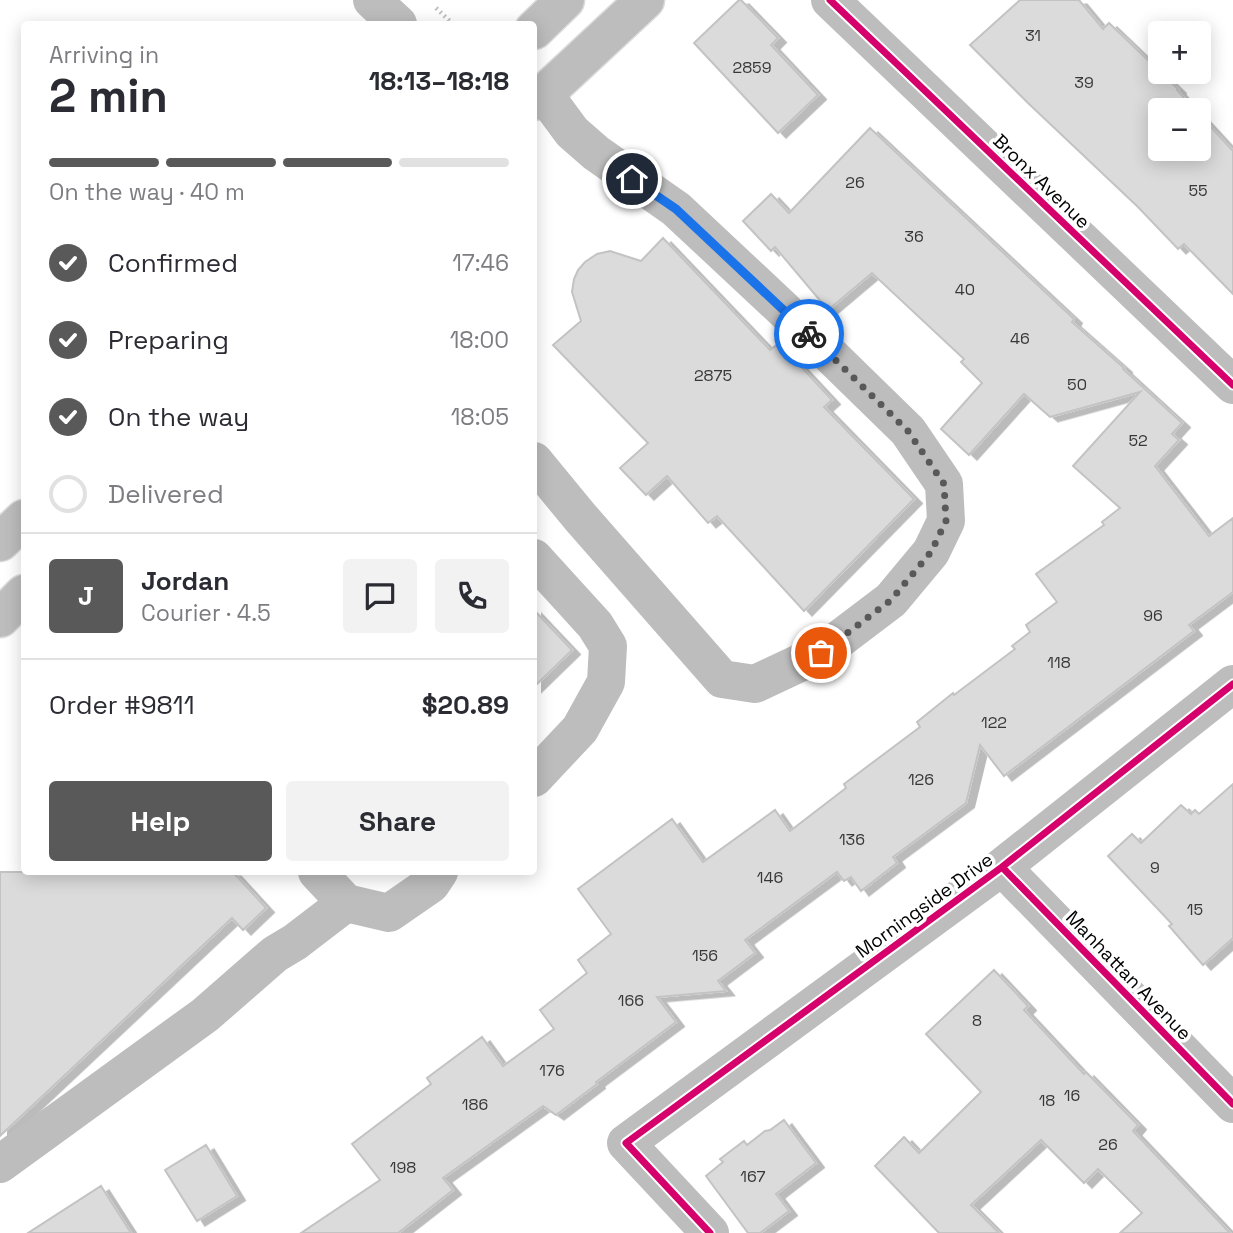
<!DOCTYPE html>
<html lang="en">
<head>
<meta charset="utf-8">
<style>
	:root { --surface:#fff; --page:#f2f2f3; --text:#2b2b33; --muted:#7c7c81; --line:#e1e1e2; --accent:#595959 }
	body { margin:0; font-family:"Space Grotesk",sans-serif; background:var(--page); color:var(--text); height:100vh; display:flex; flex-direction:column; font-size:26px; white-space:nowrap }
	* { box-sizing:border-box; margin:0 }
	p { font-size:23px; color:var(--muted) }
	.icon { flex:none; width:38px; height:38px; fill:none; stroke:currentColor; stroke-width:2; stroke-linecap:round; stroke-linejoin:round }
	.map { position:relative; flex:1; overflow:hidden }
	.panel { position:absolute; left:21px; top:21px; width:516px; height:854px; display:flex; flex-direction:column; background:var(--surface); border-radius:7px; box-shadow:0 4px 18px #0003 }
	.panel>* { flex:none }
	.tools { position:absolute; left:1148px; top:21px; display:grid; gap:14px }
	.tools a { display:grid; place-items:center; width:63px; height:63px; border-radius:7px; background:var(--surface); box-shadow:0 4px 18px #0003; font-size:35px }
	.pin { position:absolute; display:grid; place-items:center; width:60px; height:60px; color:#fff; margin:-30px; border:4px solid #fff; border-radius:50%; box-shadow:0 2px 7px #0007 }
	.courier { position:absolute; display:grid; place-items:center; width:70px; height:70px; margin:-35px; border:5px solid #1a73e8; border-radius:50%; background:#fff; color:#222; box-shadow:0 2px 9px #0007 }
	.head em { font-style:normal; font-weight:700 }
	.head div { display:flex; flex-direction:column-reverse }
	.head { display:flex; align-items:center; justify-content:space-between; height:119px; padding:0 28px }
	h1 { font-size:46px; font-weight:700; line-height:52px }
	.bar { display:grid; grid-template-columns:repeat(4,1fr); gap:10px 7px; align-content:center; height:84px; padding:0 28px }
	.bar i { height:9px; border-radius:5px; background:var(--line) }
	.bar .active { background:var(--accent) }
	.bar p { grid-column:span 4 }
	.line { display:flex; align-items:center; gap:18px; padding:0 28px; border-top:2px solid var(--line) }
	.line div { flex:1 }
	.round { display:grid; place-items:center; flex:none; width:74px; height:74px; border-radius:7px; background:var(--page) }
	ol { padding:0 28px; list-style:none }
	li { display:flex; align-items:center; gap:21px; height:77px }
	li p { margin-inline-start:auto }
	li .icon { padding:7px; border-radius:50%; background:var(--accent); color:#fff; stroke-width:4 }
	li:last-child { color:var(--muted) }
	li i { width:38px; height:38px; border:4px solid var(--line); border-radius:50% }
	.cta { display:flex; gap:14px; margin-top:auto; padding:14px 28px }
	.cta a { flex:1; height:80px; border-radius:7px; background:var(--accent); color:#fff; font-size:28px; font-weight:700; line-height:80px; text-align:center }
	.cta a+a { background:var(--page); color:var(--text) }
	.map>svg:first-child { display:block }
	.building { fill:#dbdbdb; stroke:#c3c3c3; stroke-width:2; filter:url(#shadow) }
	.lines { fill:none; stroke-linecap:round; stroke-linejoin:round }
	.major-casing { stroke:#dbdbdb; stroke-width:41 }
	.path { stroke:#c2c2c2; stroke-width:4.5; stroke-dasharray:2 3.5; stroke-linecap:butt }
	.minor { stroke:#bdbdbd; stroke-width:38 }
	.major { stroke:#bdbdbd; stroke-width:38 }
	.cycleway-casing { stroke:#fff; stroke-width:11 }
	.cycleway { stroke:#d6006c; stroke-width:7 }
	.done { stroke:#595959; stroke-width:7; stroke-dasharray:0 12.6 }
	.route { stroke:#1a73e8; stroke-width:9 }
	.labels { text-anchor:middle; stroke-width:7; stroke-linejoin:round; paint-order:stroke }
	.number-label { font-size:16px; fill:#373737 }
	.street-label { font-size:19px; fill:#000; stroke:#fff }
</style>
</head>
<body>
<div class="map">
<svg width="1233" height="1233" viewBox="0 0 1233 1233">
	<defs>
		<filter id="shadow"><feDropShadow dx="8" dy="4.5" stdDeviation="0" flood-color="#0004"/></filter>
	</defs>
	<rect width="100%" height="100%" fill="#fff"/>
	<!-- building -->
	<path class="building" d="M 739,0 L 741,0 L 778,38 L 771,45 L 818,95 L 778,133 L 694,43 Z
		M 1020,0 L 1079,0 L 1103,29 L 1109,23 L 1178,89 L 1177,90 L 1195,110 L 1160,110 L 1160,149 L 1199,149 L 1199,114 L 1233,151 L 1233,294 L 1184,244 L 1178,249 L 1138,207 L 1028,103 L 970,45 Z
		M 870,128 L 1074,319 L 1072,322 L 1124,368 L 1123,369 L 1182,423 L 1172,434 L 1179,440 L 1155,466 L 1209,536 L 1233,518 L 1233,592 L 1189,625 L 1194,631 L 1004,776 L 980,745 L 966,803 L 893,857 L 897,863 L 861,891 L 851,877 L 844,881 L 837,872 L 745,940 L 755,953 L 718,981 L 726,991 L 657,997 L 676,1022 L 596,1082 L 597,1084 L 556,1115 L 543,1106 L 443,1178 L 453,1190 L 398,1233 L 301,1233 L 380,1180 L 352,1144 L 431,1084 L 427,1078 L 482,1037 L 503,1066 L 554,1029 L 540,1010 L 587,973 L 578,960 L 611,934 L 578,889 L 672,819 L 703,862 L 775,810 L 790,831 L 846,788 L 844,784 L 920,727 L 917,722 L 953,693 L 954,695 L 1015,649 L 1012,646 L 1030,632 L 1026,625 L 1057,602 L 1036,574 L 1104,525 L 1102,522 L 1120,508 L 1073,466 L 1140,392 L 1050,417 L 1024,394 L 969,455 L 941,429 L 982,383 L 961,362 L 964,359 L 872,273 L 828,310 L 775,247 L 771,251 L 743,221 L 771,194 L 789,213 Z
		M 663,238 L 770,350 L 779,343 L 832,400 L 824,407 L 914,499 L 804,611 L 717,516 L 708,523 L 667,476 L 646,495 L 620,468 L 648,443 L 553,345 L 581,321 L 572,292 L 574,279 L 578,270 L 585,262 L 597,254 L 610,251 L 641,261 Z
		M 534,610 L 572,650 L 534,687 Z
		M 1233,784 L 1233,938 L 1203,965 L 1169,926 L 1172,924 L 1108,856 L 1132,834 L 1141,843 L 1181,805 L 1191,814 L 1195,810 L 1199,814 Z
		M 0,872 L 233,872 L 266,908 L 243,930 L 232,918 L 0,1136 Z
		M 994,970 L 1028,1006 L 1024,1010 L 1084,1074 L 1086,1072 L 1138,1125 L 1133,1131 L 1230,1233 L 1120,1233 L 1142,1213 L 1098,1169 L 1084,1183 L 1041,1140 L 971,1205 L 999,1233 L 939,1233 L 875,1166 L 904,1137 L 919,1153 L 981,1092 L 926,1034 Z
		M 784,1120 L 816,1163 L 776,1194 L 789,1211 L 760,1233 L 748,1233 L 706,1176 L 723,1162 L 720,1159 L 744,1141 L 747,1145 L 765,1131 L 770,1130 Z
		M 206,1145 L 237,1196 L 197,1221 L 165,1170 Z
		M 101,1186 L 131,1233 L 28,1233 Z"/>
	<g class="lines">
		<!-- major casing -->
		<g class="major-casing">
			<path id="major" d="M 534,30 L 565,0
				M 534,101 L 544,94 L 645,0
				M 0,542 L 24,519
				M 0,618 L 24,594"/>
		</g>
		<!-- path -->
		<path class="path" d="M 436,8 L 453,24"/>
		<!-- minor -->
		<path class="minor" d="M 372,0 L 398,24
			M 830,0 L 1233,385
			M 534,461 L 580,517 L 722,679 L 755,684 L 821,653 L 891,600 L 931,552 L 946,521 L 944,484 L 908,431 L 783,309 L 676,209 L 596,153 L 572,132 L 544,94
			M 534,558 L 595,625 L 608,646 L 606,682 L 580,729 L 534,778
			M 1002,867 L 1233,1104
			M 317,872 L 346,903
			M 0,1164 L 205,1015 L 275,954 L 295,942 L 346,903 L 389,913 L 431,884 L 439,872
			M 710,1233 L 626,1143 L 1002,867 L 1233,684"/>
		<!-- major -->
		<use href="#major" class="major"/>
		<!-- cycleway casing -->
		<g class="cycleway-casing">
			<path id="cycleway" d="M 830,0 L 1233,385
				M 1002,867 L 1233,1104
				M 710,1233 L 626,1143 L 1002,867 L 1233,684"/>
		</g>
		<!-- cycleway -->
		<use href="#cycleway" class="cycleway"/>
	</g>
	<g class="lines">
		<!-- done -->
		<path class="done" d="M 809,334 L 908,431 L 944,484 L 946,521 L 931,552 L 891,600 L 821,653"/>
		<!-- route -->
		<path class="route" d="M 632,179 L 676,209 L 809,334"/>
	</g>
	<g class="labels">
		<!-- number labels -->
		<g class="number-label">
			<text x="1033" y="41">31</text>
			<text x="752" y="73">2859</text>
			<text x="1084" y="88">39</text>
			<text x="855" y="188">26</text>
			<text x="1198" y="196">55</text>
			<text x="914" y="242">36</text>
			<text x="965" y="295">40</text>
			<text x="1020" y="344">46</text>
			<text x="713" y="381">2875</text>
			<text x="1077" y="390">50</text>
			<text x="1138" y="446">52</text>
			<text x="1153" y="621">96</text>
			<text x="1059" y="668">118</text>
			<text x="994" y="728">122</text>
			<text x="921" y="785">126</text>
			<text x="852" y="845">136</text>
			<text x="1155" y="873">9</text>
			<text x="770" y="883">146</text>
			<text x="1195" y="915">15</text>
			<text x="705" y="961">156</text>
			<text x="631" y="1006">166</text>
			<text x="977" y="1026">8</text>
			<text x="552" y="1076">176</text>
			<text x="1072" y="1101">16</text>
			<text x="1047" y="1106">18</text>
			<text x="475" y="1110">186</text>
			<text x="1108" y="1150">26</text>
			<text x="403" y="1173">198</text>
			<text x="753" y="1182">167</text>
		</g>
		<!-- street labels -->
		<g class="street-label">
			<text transform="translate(1042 181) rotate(44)" y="7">Bronx Avenue</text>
			<text transform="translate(924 905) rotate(-36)" y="7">Morningside Drive</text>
			<text transform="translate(1129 975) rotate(46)" y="7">Manhattan Avenue</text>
		</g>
	</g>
</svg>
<div class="tools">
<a>+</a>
<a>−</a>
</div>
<div class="pin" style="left:821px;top:653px;background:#ea580c"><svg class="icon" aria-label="bag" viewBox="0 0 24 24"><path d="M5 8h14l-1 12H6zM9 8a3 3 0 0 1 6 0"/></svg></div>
<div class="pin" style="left:632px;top:179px;background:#1f2937"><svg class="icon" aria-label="home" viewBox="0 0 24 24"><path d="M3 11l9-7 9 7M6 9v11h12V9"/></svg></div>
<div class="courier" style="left:809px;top:334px"><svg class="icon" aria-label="bike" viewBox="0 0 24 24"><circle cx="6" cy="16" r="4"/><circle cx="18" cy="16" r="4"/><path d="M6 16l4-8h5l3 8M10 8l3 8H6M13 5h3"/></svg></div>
<section class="panel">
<div class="head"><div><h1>2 min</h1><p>Arriving in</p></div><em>18:13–18:18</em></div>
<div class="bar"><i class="active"></i><i class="active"></i><i class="active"></i><i></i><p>On the way · 40 m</p></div>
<ol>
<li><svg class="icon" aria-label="check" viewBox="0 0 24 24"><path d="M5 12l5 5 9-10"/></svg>Confirmed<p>17:46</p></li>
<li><svg class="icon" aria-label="check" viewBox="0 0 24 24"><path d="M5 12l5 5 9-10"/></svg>Preparing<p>18:00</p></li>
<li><svg class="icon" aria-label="check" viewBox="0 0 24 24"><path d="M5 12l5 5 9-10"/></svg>On the way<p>18:05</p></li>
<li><i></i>Delivered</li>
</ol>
<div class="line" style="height:126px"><b class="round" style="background:var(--accent);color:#fff">J</b><div><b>Jordan</b><p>Courier · 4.5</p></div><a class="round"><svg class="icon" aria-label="chat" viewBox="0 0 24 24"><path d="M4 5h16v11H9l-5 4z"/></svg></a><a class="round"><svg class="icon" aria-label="phone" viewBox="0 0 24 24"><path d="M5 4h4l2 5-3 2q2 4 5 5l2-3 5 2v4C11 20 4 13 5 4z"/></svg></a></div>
<div class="line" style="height:91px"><div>Order #9811</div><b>$20.89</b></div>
<div class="cta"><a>Help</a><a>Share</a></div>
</section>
</div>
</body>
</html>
